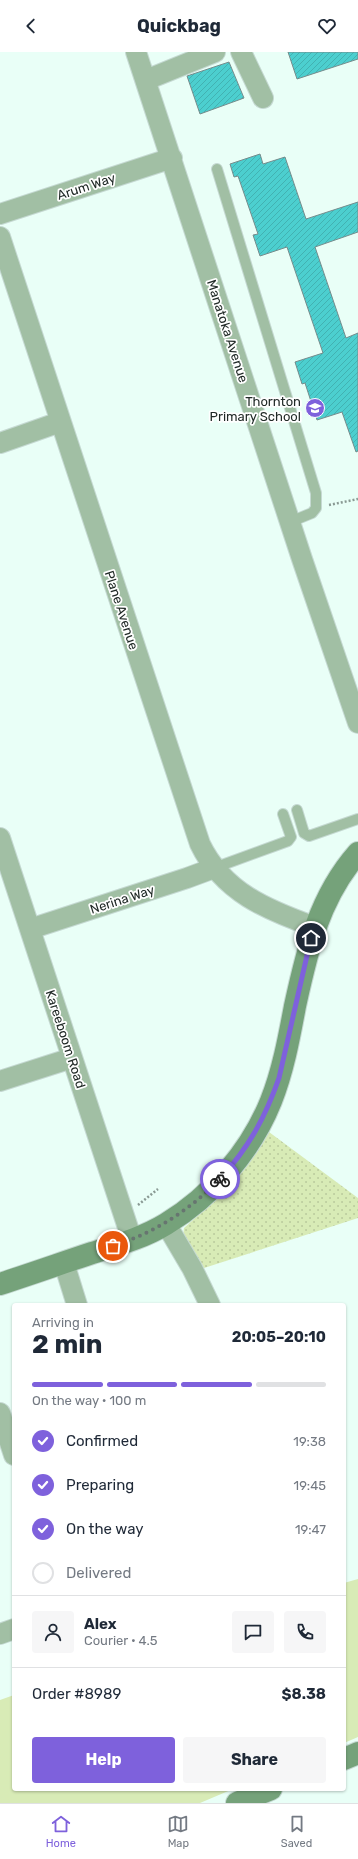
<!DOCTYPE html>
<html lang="en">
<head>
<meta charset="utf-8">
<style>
	:root { --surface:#fff; --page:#f6f6f7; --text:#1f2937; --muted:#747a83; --line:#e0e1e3; --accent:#7e61dc }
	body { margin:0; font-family:Rubik,sans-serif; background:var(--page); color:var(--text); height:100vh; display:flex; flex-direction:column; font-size:15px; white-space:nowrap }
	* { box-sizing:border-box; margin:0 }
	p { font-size:13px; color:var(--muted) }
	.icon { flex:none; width:22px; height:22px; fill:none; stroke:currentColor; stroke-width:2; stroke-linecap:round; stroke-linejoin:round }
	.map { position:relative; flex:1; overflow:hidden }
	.side { position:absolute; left:12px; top:1251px; width:334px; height:488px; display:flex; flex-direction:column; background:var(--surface); border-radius:4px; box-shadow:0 1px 3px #0004 }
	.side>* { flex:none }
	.pin { position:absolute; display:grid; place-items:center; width:34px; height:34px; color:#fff; margin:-17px; border:2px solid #fff; border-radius:50%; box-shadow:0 1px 4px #0007 }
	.courier { position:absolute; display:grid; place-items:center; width:40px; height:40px; margin:-20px; border:3px solid #7e61dc; border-radius:50%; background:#fff; color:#222; box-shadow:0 1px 5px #0007 }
	.overview em { font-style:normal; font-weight:700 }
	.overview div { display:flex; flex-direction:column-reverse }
	.overview { display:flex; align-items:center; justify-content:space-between; height:68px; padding:0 20px }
	h1 { font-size:26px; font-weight:700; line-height:30px }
	.bar { display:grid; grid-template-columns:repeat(4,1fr); gap:6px 4px; align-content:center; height:48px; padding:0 20px }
	.bar i { height:5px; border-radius:3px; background:var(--line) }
	.bar .on { background:var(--accent) }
	.bar p { grid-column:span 4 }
	.line { display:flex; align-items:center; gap:10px; padding:0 20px; border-top:1px solid var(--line) }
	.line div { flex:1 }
	.round { display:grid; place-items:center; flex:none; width:42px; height:42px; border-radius:4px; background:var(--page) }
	ol { padding:0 20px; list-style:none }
	li { display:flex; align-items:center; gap:12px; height:44px }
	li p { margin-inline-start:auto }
	li .icon { padding:4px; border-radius:50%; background:var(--accent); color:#fff; stroke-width:4 }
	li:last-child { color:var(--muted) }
	li i { width:22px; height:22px; border:2px solid var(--line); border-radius:50% }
	.button { display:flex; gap:8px; margin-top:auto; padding:8px 20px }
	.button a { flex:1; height:46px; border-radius:4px; background:var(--accent); color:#fff; font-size:16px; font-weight:700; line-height:46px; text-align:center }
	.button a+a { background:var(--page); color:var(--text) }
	header { display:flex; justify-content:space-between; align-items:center; height:52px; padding:0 20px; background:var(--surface); font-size:18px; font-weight:700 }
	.tabs { display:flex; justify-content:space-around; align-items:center; height:56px; border-top:1px solid var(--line); background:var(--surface); font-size:11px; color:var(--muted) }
	.tabs a { display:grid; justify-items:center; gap:2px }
	.tabs .on { color:var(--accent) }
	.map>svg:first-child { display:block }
	.grass { fill:#d8ebb6 }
	.park { fill:url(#park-dots) }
	.building { fill:url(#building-hatch); stroke:#768c8c }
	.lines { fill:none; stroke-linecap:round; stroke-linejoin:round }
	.lane-casing { stroke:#c5d9d2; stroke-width:12 }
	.street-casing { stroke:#c5d9d2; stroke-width:22 }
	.secondary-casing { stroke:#c5d9d2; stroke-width:24 }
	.path { stroke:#8a9a94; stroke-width:2.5; stroke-dasharray:2 2; stroke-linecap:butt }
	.lane { stroke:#a1bfa4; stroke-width:10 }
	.street { stroke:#a1bfa4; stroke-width:20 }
	.secondary { stroke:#75a27a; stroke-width:22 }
	.done { stroke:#677570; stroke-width:4; stroke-dasharray:0 7.2 }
	.route { stroke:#7e61dc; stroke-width:5 }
	.labels { text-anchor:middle; stroke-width:3.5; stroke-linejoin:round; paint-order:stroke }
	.street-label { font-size:13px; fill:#212a27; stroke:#fff }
	.poi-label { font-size:13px; fill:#212a27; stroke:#fff; text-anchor:end }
</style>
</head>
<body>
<header><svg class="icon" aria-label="back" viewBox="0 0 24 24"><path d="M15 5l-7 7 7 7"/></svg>Quickbag<svg class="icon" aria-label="heart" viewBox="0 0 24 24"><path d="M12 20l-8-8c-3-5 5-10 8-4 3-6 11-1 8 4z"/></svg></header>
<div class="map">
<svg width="358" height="1751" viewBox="0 0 358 1751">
	<defs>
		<pattern id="park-dots" width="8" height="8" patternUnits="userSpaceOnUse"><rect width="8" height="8" fill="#d8ebb6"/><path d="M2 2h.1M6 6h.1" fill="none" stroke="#b9ca9c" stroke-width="1.8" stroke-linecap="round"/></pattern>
		<pattern id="building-hatch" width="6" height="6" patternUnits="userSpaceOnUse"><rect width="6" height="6" fill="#4ccfcf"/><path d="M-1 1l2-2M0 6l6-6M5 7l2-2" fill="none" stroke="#42b2b2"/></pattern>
	</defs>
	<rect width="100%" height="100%" fill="#e9fff7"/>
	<!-- grass -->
	<path class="grass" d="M 358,1527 L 358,1685 L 344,1691 L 344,1531 Z
		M 14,1643 L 14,1737 L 233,1737 L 200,1751 L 0,1751 L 0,1648 Z"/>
	<!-- park -->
	<path class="park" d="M 269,1080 L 358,1146 L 358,1166 L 201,1217 L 183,1185 L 184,1176 L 232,1133 L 258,1099 Z"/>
	<!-- building -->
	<path class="building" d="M 288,0 L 358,0 L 358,7 L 297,27 Z
		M 229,10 L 244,46 L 200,62 L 187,24 Z
		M 260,102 L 263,112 L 285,105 L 306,167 L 358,150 L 358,180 L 315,195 L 346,286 L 358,281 L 358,399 L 356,400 L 342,360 L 317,368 L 305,331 L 302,332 L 295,310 L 323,301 L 287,195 L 260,204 L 253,183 L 258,182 L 238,124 L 234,125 L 230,112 Z"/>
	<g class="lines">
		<!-- lane casing -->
		<g class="lane-casing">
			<path id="lane" d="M 217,117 L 316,441 L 316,456 L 312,461 L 290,470
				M 297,758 L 304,781 L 309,784 L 358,767
				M 214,816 L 288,789 L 291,785 L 283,762"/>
		</g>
		<!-- street casing -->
		<g class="street-casing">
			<path id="street" d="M 136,0 L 302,507 L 358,671
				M 241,0 L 263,46
				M 146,28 L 215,0
				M 0,162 L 172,106
				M 0,185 L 200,792 C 223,840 267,858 315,875
				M 0,391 L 60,370
				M 0,786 L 132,1188
				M 30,877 L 187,826 L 214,816
				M 0,1029 L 72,1006
				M 166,1172 L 192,1216 L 210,1253
				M 64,1211 L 77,1253
				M 0,1361 L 14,1403
				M 0,1582 L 14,1577"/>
		</g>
		<!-- secondary casing -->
		<g class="secondary-casing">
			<path id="secondary" d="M 0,1232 C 31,1222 62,1211 92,1201 C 117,1193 143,1186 166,1172 C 212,1144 251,1099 271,1049 C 283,1019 289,986 295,954 C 307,899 319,845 358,801
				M 344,1707 L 358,1701
				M 237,1751 L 271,1737"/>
		</g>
		<!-- path -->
		<path class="path" d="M 329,453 L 358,447
			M 138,1153 L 158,1137"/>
		<!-- lane -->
		<use href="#lane" class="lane"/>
		<!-- street -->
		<use href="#street" class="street"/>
		<!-- secondary -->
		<use href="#secondary" class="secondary"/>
	</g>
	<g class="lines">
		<!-- done -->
		<path class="done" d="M 113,1194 C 154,1181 190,1158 220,1127"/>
		<!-- route -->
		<path class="route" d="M 220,1127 C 249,1095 265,1066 279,1026 L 311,886"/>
	</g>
	<!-- icons -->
	<defs>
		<g id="school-disc" transform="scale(1)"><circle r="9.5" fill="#7e61dc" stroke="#fff"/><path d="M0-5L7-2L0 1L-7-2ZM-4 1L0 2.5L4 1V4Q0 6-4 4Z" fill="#fff"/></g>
	</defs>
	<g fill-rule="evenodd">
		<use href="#school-disc" x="315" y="356"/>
	</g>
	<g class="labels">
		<!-- street labels -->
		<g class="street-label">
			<text transform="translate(86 134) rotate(-18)" y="5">Arum Way</text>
			<text transform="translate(228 279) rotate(72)" y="5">Manatoka Avenue</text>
			<text transform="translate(122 558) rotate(72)" y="5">Plane Avenue</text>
			<text transform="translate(122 847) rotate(-18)" y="5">Nerina Way</text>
			<text transform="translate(66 987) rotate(72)" y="5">Kareeboom Road</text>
		</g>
		<!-- poi labels -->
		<g class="poi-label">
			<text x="301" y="354">Thornton<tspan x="301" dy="15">Primary School</tspan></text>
		</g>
	</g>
</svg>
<div class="pin" style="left:113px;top:1194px;background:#ea580c"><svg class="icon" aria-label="bag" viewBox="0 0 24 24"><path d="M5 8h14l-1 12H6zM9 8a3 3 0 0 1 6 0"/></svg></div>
<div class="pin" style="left:311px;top:886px;background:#1f2937"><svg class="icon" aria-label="home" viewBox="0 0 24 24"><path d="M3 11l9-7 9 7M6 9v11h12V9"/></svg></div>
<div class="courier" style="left:220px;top:1127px"><svg class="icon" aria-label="bike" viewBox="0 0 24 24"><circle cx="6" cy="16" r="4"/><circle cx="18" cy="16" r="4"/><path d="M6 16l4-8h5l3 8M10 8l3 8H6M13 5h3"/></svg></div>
<section class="side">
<div class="overview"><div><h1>2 min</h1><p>Arriving in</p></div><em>20:05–20:10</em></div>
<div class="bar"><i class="on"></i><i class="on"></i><i class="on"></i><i></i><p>On the way · 100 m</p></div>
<ol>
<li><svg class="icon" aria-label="check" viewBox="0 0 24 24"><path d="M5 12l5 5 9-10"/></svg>Confirmed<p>19:38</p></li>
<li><svg class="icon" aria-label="check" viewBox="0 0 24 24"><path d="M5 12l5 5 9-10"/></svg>Preparing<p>19:45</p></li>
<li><svg class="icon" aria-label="check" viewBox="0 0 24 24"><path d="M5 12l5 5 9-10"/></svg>On the way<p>19:47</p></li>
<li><i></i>Delivered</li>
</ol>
<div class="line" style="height:72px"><a class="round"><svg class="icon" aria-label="person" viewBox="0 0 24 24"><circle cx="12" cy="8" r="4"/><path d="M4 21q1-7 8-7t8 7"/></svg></a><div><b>Alex</b><p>Courier · 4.5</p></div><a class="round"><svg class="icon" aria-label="chat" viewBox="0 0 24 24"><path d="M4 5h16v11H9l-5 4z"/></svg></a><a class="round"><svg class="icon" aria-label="phone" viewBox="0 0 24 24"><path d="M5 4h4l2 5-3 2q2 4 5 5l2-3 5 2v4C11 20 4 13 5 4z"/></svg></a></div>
<div class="line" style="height:52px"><div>Order #8989</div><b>$8.38</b></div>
<div class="button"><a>Help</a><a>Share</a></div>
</section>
</div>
<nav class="tabs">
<a class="on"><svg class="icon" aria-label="home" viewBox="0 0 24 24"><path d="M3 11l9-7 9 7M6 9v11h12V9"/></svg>Home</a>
<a><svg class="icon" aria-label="map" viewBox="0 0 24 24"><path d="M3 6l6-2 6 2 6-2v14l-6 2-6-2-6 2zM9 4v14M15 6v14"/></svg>Map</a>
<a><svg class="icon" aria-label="saved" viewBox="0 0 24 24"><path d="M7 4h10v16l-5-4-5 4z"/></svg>Saved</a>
</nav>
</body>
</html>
